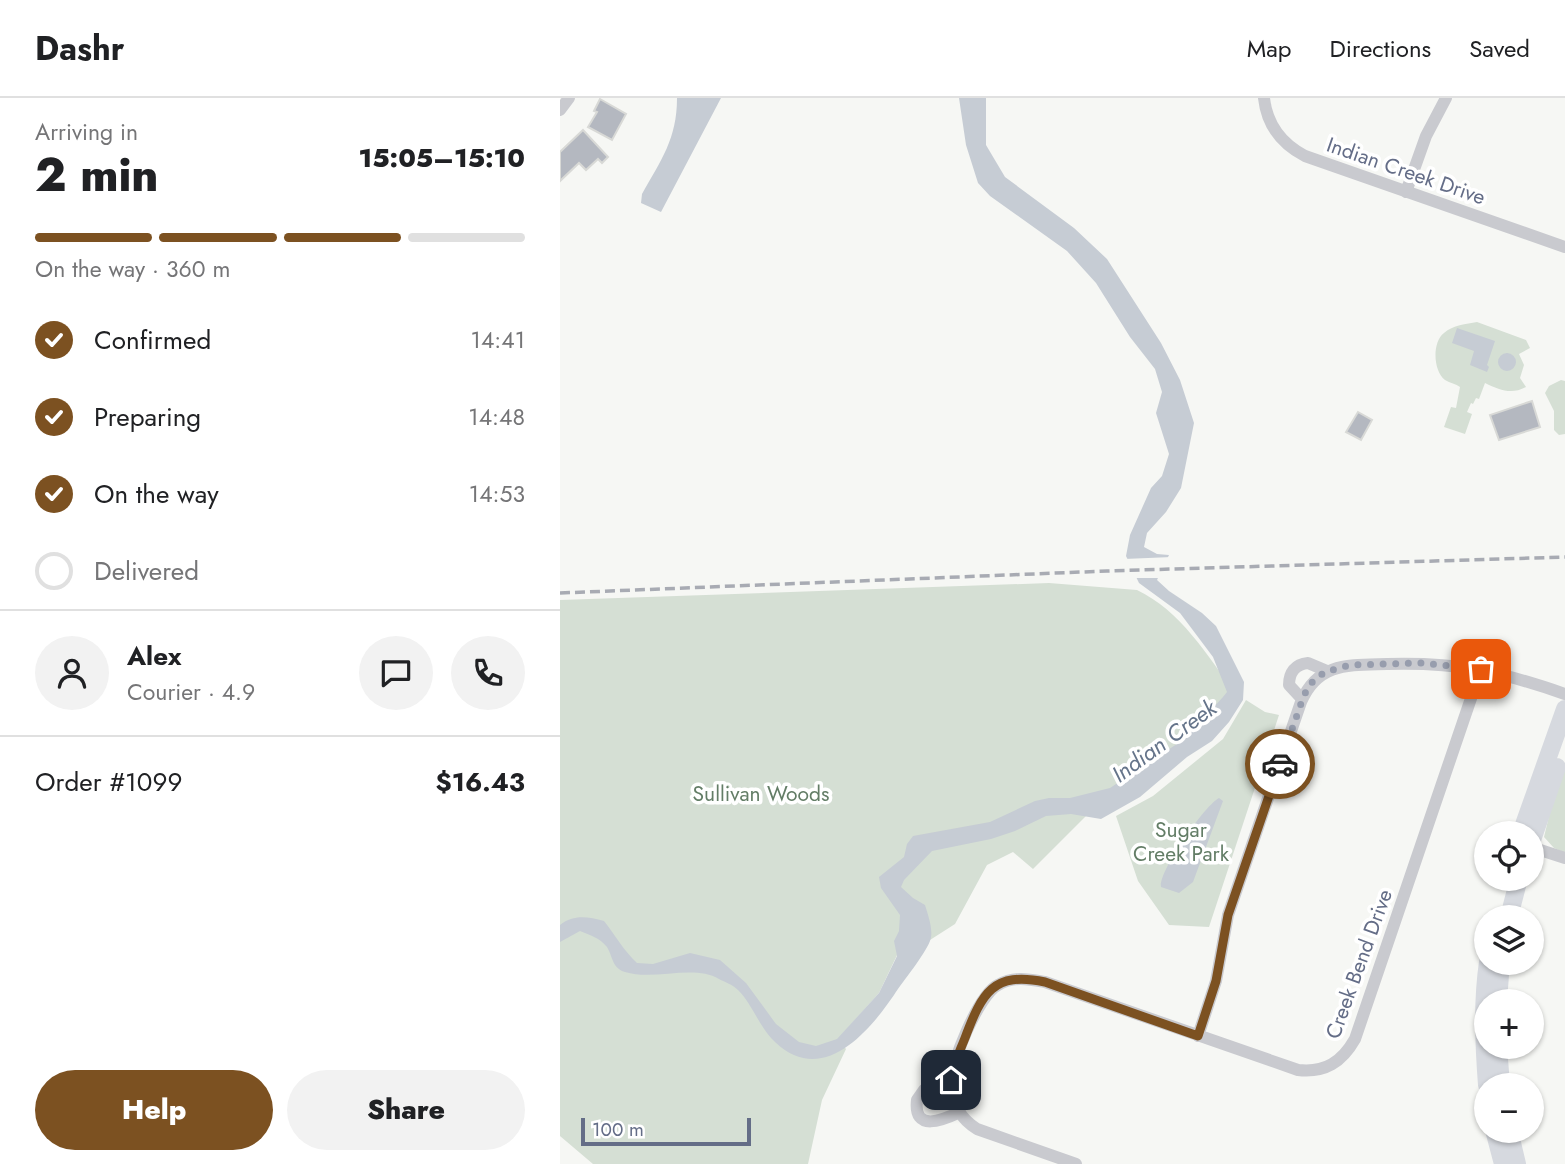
<!DOCTYPE html>
<html lang="en">
<head>
<meta charset="utf-8">
<style>
	:root { --surface:#fff; --page:#f2f2f2; --text:#202124; --muted:#757577; --line:#e0e0e0; --accent:#7c5121 }
	body { margin:0; font-family:Jost,sans-serif; background:var(--page); color:var(--text); height:100vh; display:flex; flex-direction:column; font-size:26px; white-space:nowrap }
	* { box-sizing:border-box; margin:0 }
	p { font-size:23px; color:var(--muted) }
	.icon { flex:none; width:38px; height:38px; fill:none; stroke:currentColor; stroke-width:2; stroke-linecap:round; stroke-linejoin:round }
	.map { position:relative; flex:1; overflow:hidden }
	.details { display:flex; flex-direction:column; background:var(--surface); width:560px }
	.details>* { flex:none }
	.tools { position:absolute; left:914px; top:723px; display:grid; gap:14px }
	.tools a { display:grid; place-items:center; width:70px; height:70px; border-radius:50%; background:var(--surface); box-shadow:0 2px 5px #0004; font-size:35px }
	.scale { position:absolute; left:21px; bottom:18px; width:170px; box-sizing:border-box; padding-left:7px; border:4px solid #646d87; border-top:0; font-size:19px; line-height:24px; white-space:nowrap; color:#646d87; -webkit-text-stroke:5px #fff; paint-order:stroke }
	.pin { position:absolute; display:grid; place-items:center; width:60px; height:60px; color:#fff; margin:-30px; border-radius:14px; box-shadow:0 4px 10px #0006 }
	.courier { position:absolute; display:grid; place-items:center; width:70px; height:70px; margin:-35px; border:5px solid #7c5121; border-radius:50%; background:#fff; color:#222; box-shadow:0 2px 9px #0007 }
	.summary em { font-style:normal; font-weight:800 }
	.summary div { display:flex; flex-direction:column-reverse }
	.summary { display:flex; align-items:center; justify-content:space-between; height:119px; padding:0 35px }
	h1 { font-size:46px; font-weight:800; line-height:52px }
	.bar { display:grid; grid-template-columns:repeat(4,1fr); gap:10px 7px; align-content:center; height:84px; padding:0 35px }
	.bar i { height:9px; border-radius:5px; background:var(--line) }
	.bar .selected { background:var(--accent) }
	.bar p { grid-column:span 4 }
	.line { display:flex; align-items:center; gap:18px; padding:0 35px; border-top:2px solid var(--line) }
	.line div { flex:1 }
	.round { display:grid; place-items:center; flex:none; width:74px; height:74px; border-radius:37px; background:var(--page) }
	ol { padding:0 35px; list-style:none }
	li { display:flex; align-items:center; gap:21px; height:77px }
	li p { margin-inline-start:auto }
	li .icon { padding:7px; border-radius:50%; background:var(--accent); color:#fff; stroke-width:4 }
	li:last-child { color:var(--muted) }
	li i { width:38px; height:38px; border:4px solid var(--line); border-radius:50% }
	.button { display:flex; gap:14px; margin-top:auto; padding:14px 35px }
	.button a { flex:1; height:80px; border-radius:42px; background:var(--accent); color:#fff; font-size:28px; font-weight:800; line-height:80px; text-align:center }
	.button a+a { background:var(--page); color:var(--text) }
	header { display:flex; align-items:center; gap:42px; box-sizing:border-box; height:98px; padding:0 35px; background:var(--surface); border-bottom:2px solid var(--line) }
	header strong { font-size:33px }
	nav { display:flex; gap:38px; margin-inline-start:auto; font-size:24px }
	main { display:flex; flex:1; min-height:0 }
	.map>svg:first-child { display:block }
	.green { fill:#d5dfd4 }
	.water { fill:#c6ccd4 }
	.pier { fill:#f6f7f4 }
	.building { fill:#b4b8c0; stroke:#d8d9d6; stroke-width:2 }
	.lines { fill:none; stroke-linecap:round; stroke-linejoin:round }
	.street { stroke:#c9cacf; stroke-width:12 }
	.secondary { stroke:#d6d9df; stroke-width:18 }
	.rail { stroke:#a8abb3; stroke-width:3.5; stroke-dasharray:10 5; stroke-linecap:butt }
	.done { stroke:#979dad; stroke-width:7; stroke-dasharray:0 12.6 }
	.route { stroke:#7c5121; stroke-width:9 }
	.labels { text-anchor:middle; stroke-width:7; stroke-linejoin:round; paint-order:stroke }
	.street-label { font-size:21px; fill:#646d87; stroke:#fff }
	.park-label { font-size:21px; fill:#637d66; stroke:#fff }
	.water-label { font-size:23px; font-style:italic; fill:#65748a; stroke:#fff }
</style>
</head>
<body>
<header>
<strong>Dashr</strong>
<nav><a>Map</a><a>Directions</a><a>Saved</a></nav>
</header>
<main>
<section class="details">
<div class="summary"><div><h1>2 min</h1><p>Arriving in</p></div><em>15:05–15:10</em></div>
<div class="bar"><i class="selected"></i><i class="selected"></i><i class="selected"></i><i></i><p>On the way · 360 m</p></div>
<ol>
<li><svg class="icon" aria-label="check" viewBox="0 0 24 24"><path d="M5 12l5 5 9-10"/></svg>Confirmed<p>14:41</p></li>
<li><svg class="icon" aria-label="check" viewBox="0 0 24 24"><path d="M5 12l5 5 9-10"/></svg>Preparing<p>14:48</p></li>
<li><svg class="icon" aria-label="check" viewBox="0 0 24 24"><path d="M5 12l5 5 9-10"/></svg>On the way<p>14:53</p></li>
<li><i></i>Delivered</li>
</ol>
<div class="line" style="height:126px"><a class="round"><svg class="icon" aria-label="person" viewBox="0 0 24 24"><circle cx="12" cy="8" r="4"/><path d="M4 21q1-7 8-7t8 7"/></svg></a><div><b>Alex</b><p>Courier · 4.9</p></div><a class="round"><svg class="icon" aria-label="chat" viewBox="0 0 24 24"><path d="M4 5h16v11H9l-5 4z"/></svg></a><a class="round"><svg class="icon" aria-label="phone" viewBox="0 0 24 24"><path d="M5 4h4l2 5-3 2q2 4 5 5l2-3 5 2v4C11 20 4 13 5 4z"/></svg></a></div>
<div class="line" style="height:91px"><div>Order #1099</div><b>$16.43</b></div>
<div class="button"><a>Help</a><a>Share</a></div>
</section>
<div class="map">
<svg width="1005" height="1066" viewBox="0 0 1005 1066">
	<rect width="100%" height="100%" fill="#f6f7f4"/>
	<!-- green -->
	<path class="green" d="M 917,224 L 966,242 L 970,250 L 959,256 L 964,267 L 960,280 L 966,289 C 951,297 940,292 925,285 L 919,301 L 916,300 L 913,306 L 911,305 L 907,314 L 912,316 L 905,336 L 884,329 L 891,309 L 896,310 L 900,289 C 896,286 890,285 885,282 C 873,273 872,244 884,235 C 893,227 906,226 917,224 Z
		M 1001,282 L 1005,283 L 1005,336 L 999,337 L 994,332 L 994,313 L 985,295 L 989,288 Z
		M 489,485 L 577,492 C 621,513 647,557 675,595 L 668,616 L 546,698 L 473,771 L 453,754 L 427,767 L 395,826 L 370,842 L 348,834 L 319,895 L 278,941 L 286,951 L 262,1002 L 248,1066 L 33,1066 L 0,1038 L 0,502 Z
		M 686,602 L 705,614 L 719,617 L 649,829 L 609,827 L 578,783 L 556,718 L 593,698 L 663,641 Z
		M 1005,670 L 1005,755 L 994,750 L 984,739 L 990,714 Z"/>
	<!-- water -->
	<path class="water" d="M 117,0 L 161,0 L 101,114 L 81,105 L 82,96 C 101,62 117,41 117,0 Z
		M 399,0 L 426,0 L 426,47 L 445,79 L 514,130 L 547,161 L 601,245 L 620,282 L 634,325 L 621,390 L 606,414 L 587,435 L 584,449 L 597,456 L 609,457 L 597,482 L 609,493 L 642,515 L 656,528 L 684,584 L 683,602 L 669,624 L 652,643 L 627,659 L 580,699 L 541,721 L 511,716 L 486,718 L 455,733 L 431,741 L 372,753 L 344,782 L 341,789 L 353,800 L 365,807 C 368,817 374,833 370,843 C 364,858 343,883 334,897 C 308,935 262,989 215,944 C 199,929 193,907 178,892 C 173,887 165,884 159,881 C 134,866 94,883 65,874 C 52,870 53,859 47,849 C 40,840 30,837 20,833 L 0,844 L 0,827 C 14,816 28,819 44,823 C 55,837 64,853 77,865 L 93,866 L 130,855 L 160,862 L 186,885 L 216,926 L 239,944 L 256,948 L 277,941 L 319,895 L 337,858 L 334,843 L 339,833 L 340,817 L 321,790 L 319,779 L 344,759 L 347,746 L 353,738 L 430,724 L 475,703 L 489,700 L 510,700 L 550,690 L 626,640 L 626,634 C 640,620 655,610 667,594 L 653,559 L 620,515 L 579,485 L 566,458 L 570,437 L 591,390 L 602,378 L 609,356 L 596,315 L 602,294 L 595,271 L 570,239 L 536,185 L 507,153 L 430,98 L 418,85 L 406,47 Z
		M 897,230 L 935,243 L 927,267 L 929,269 L 927,274 L 910,267 L 914,253 L 892,245 Z
		M938 264a9 9 0 1 1 18 0a9 9 0 1 1-18 0Z
		M 659,700 L 663,703 L 633,784 L 619,795 L 601,789 C 598,774 645,707 659,700 Z"/>
	<!-- pier -->
	<path class="pier" d="M 612,459 L 602,480 L 573,480 L 564,461 Z"/>
	<!-- building -->
	<path class="building" d="M 40,1 L 66,16 L 52,42 L 28,29 L 37,14 L 34,13 Z
		M 23,32 L 48,59 L 42,65 L 38,61 L 26,72 L 19,65 L 0,83 L 0,54 Z
		M 972,303 L 980,329 L 939,342 L 930,317 Z
		M 798,314 L 812,322 L 801,342 L 786,334 Z"/>
	<g class="lines">
		<!-- street -->
		<path class="street" d="M 704,0 C 707,27 722,46 745,58 L 1005,149
			M 0,12 L 9,0
			M 846,94 L 866,38 L 886,0
			M 742,601 L 729,587 C 729,575 735,566 748,565 L 767,573
			M 971,749 L 1005,760
			M 638,938 L 656,883 L 668,817 L 741,604 C 758,564 789,567 827,566 C 897,564 939,573 1005,596
			M 391,987 L 364,992 L 357,1002 C 353,1035 383,1022 400,1014
			M 516,1066 L 417,1031 C 401,1021 392,1005 391,986 C 390,966 419,896 438,887 C 454,878 468,881 485,884 L 738,972 C 765,975 782,964 795,941 L 921,571"/>
		<!-- secondary -->
		<path class="secondary" d="M 961,735 L 1005,611
			M 971,745 L 997,669
			M 949,819 L 959,780
			M 938,903 L 941,864
			M 938,948 L 941,987
			M 927,987 C 924,947 922,905 928,864
			M 934,1032 L 943,1066
			M 949,1032 L 957,1066"/>
		<!-- rail -->
		<path class="rail" d="M 0,495 L 547,473 L 1005,459"/>
	</g>
	<g class="lines">
		<!-- done -->
		<path class="done" d="M 720,666 L 744,597 L 753,583 L 765,574 L 790,567 L 861,565 L 921,571"/>
		<!-- route -->
		<path class="route" d="M 391,982 C 392,968 400,953 405,940 C 422,895 433,873 485,884 L 638,938 L 656,883 L 668,817 L 720,666"/>
	</g>
	<g class="labels">
		<!-- street labels -->
		<g class="street-label">
			<text transform="translate(846 73) rotate(19)" y="7">Indian Creek Drive</text>
			<text transform="translate(799 866) rotate(-70)" y="7">Creek Bend Drive</text>
		</g>
		<!-- park labels -->
		<g class="park-label">
			<text x="201" y="703">Sullivan Woods</text>
			<text x="621" y="739">Sugar<tspan x="621" dy="24">Creek Park</tspan></text>
		</g>
		<!-- water labels -->
		<g class="water-label">
			<text transform="translate(604 643) rotate(-36)" y="8">Indian Creek</text>
		</g>
	</g>
</svg>
<div class="tools">
<a><svg class="icon" aria-label="locate" viewBox="0 0 24 24"><circle cx="12" cy="12" r="6"/><path d="M12 2v4M12 18v4M2 12h4M18 12h4"/></svg></a>
<a><svg class="icon" aria-label="layers" viewBox="0 0 24 24"><path d="M12 4l9 5-9 5-9-5zM3 14l9 5 9-5"/></svg></a>
<a>+</a>
<a>−</a>
</div>
<div class="scale">100 m</div>
<div class="pin" style="left:921px;top:571px;background:#ea580c"><svg class="icon" aria-label="bag" viewBox="0 0 24 24"><path d="M5 8h14l-1 12H6zM9 8a3 3 0 0 1 6 0"/></svg></div>
<div class="pin" style="left:391px;top:982px;background:#1f2937"><svg class="icon" aria-label="home" viewBox="0 0 24 24"><path d="M3 11l9-7 9 7M6 9v11h12V9"/></svg></div>
<div class="courier" style="left:720px;top:666px"><svg class="icon" aria-label="car" viewBox="0 0 24 24"><path d="M5 17H2v-5l4-1 3-4h7l3 4 3 1v5h-3M9 17h6M6 11h13"/><circle cx="7" cy="17" r="2"/><circle cx="17" cy="17" r="2"/></svg></div>
</div>
</main>
</body>
</html>
